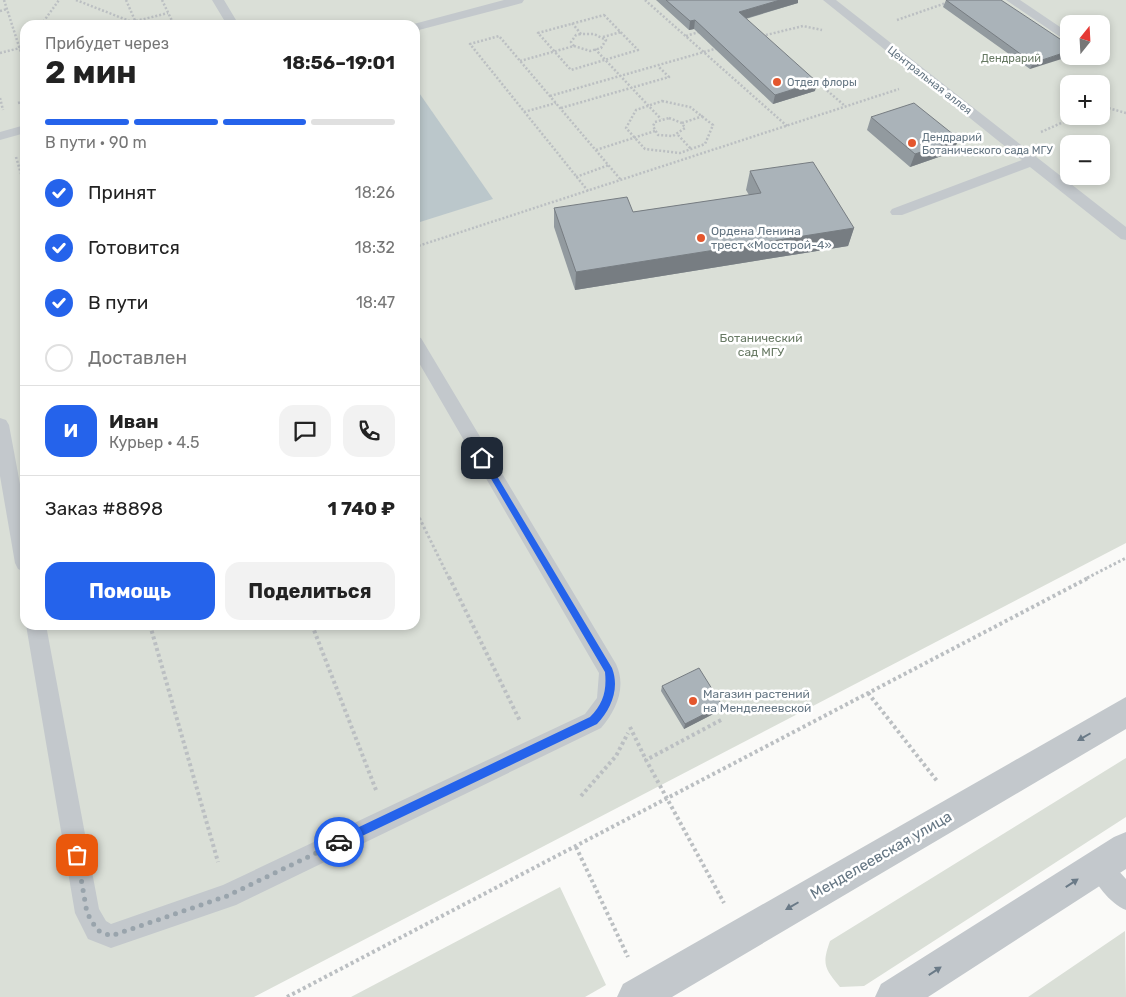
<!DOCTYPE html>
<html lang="ru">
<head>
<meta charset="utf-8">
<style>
	:root { --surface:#fff; --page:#f2f2f2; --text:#222; --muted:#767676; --line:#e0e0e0; --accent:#2563eb }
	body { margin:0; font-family:Rubik,sans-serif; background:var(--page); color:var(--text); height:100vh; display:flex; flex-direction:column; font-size:19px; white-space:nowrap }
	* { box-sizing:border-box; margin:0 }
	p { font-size:16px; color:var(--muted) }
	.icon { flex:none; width:28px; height:28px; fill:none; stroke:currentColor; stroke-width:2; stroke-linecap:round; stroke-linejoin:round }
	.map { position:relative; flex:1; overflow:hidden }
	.details { position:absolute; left:20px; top:20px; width:400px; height:610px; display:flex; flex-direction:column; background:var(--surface); border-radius:15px; box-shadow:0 2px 8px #0003 }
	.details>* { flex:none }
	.needle { width:32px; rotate:18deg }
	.fabs { position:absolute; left:1060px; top:15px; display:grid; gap:10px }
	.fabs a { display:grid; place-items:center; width:50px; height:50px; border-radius:10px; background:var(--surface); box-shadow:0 2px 8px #0003; font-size:25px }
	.pin { position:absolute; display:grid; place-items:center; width:42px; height:42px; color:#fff; margin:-21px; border-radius:10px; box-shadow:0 2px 8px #0006 }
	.courier { position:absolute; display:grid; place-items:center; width:50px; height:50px; margin:-25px; border:4px solid #2563eb; border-radius:50%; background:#fff; color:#222; box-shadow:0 1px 6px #0007 }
	.head em { font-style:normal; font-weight:700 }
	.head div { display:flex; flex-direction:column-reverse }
	.head { display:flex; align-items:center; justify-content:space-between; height:85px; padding:0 25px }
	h1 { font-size:32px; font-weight:700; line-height:38px }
	.bar { display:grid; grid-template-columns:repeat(4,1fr); gap:8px 5px; align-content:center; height:60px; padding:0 25px }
	.bar i { height:6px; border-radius:4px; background:var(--line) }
	.bar .on { background:var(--accent) }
	.bar p { grid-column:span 4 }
	.line { display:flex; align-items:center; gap:12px; padding:0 25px; border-top:1px solid var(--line) }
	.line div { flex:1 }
	.round { display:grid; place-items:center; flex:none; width:52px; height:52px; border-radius:15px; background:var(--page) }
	ol { padding:0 25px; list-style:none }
	li { display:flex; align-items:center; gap:15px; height:55px }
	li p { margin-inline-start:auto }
	li .icon { padding:5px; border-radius:50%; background:var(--accent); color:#fff; stroke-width:4 }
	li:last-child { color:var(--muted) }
	li i { width:28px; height:28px; border:2px solid var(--line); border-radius:50% }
	.primary-button { display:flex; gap:10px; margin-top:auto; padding:10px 25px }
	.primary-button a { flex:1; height:58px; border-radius:15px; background:var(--accent); color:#fff; font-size:20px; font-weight:700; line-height:58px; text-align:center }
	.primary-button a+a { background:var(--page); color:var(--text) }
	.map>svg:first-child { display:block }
	.green { fill:#dadfd7; fill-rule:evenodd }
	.water { fill:#bbc7cb }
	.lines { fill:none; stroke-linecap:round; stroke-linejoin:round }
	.path-far2 { stroke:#bbbfc2; stroke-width:2.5; stroke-dasharray:2 2; stroke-linecap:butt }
	.path-far1 { stroke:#bbbfc2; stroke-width:3; stroke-dasharray:2.5 2.5; stroke-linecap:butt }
	.path { stroke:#bbbfc2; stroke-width:4; stroke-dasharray:3 3; stroke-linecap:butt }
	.service { fill:#c3c8cc; fill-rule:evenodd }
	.tertiary { fill:#c3c8cc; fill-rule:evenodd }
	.wall { fill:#929a9f }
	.shaded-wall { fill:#777d82 }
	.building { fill:#aab3b9; stroke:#777d82 }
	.oneway { fill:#6a7a87 }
	.route { fill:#2563eb }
	.done { stroke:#99a4ac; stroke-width:5; stroke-dasharray:0 9 }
	.poi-dot { fill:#e4572e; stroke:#fff; stroke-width:2 }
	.labels { text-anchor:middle; stroke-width:5; stroke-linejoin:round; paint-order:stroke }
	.far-park-label { font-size:11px; fill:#687a64; stroke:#fff }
	.far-street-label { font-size:11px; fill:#657683; stroke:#fff }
	.far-poi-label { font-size:11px; fill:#657683; stroke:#fff; text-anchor:start }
	.poi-label { font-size:12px; fill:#657683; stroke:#fff; text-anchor:start }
	.park-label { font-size:12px; fill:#687a64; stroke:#fff }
	.near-street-label { font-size:15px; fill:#657683; stroke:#fff }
</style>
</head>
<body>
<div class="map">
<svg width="1126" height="997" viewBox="0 0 1126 997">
	<rect width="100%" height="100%" fill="#fafaf8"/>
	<!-- green -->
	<path class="green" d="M 0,0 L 1126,0 L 1126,543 L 254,997 L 0,997 ZM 1069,24 L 1101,24 L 1101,56 L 1069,56 ZM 25,25 L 415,25 L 415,625 L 25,625 ZM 1069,84 L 1101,84 L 1101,116 L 1069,116 ZM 1069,144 L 1101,144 L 1101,176 L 1069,176 Z
		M 1126,758 L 1126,817 L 864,986 L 840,987 C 824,968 822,964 830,941 Z
		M 560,887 L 606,985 L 585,997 L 351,997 Z
		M 1125,931 L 1126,997 L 1028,997 Z"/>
	<!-- water -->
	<path class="water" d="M 415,87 L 493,199 L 420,222 L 415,214 Z"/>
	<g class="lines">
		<!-- path-far2 -->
		<path class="path-far2" d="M 4,0 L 25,65
			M 76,0 L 132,22 L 130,25
			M 126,0 L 137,25
			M 162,0 L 174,25
			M 645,0 L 787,126
			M 0,11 L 7,9
			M 604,15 L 638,50 L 571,70 L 538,33 Z
			M 897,20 L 946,3
			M 132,22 L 168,13
			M 41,25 L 59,0
			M 686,36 L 702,31
			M 762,36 L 803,26 L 822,30
			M 603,37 L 621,32
			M 574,46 L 571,42 L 576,35 L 581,34
			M 595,49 L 661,119
			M 0,53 L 24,47
			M 520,61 L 574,46 L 590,51 L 601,48 L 606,40 L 594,34 L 581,34 L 572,23
			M 815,80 L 845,106
			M 550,96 L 718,48
			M 0,98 L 3,110
			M 662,101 L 690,107 L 713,125 L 705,144 L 680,153 L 645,149 L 626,128 L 636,110 Z
			M 18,103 L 25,101
			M 1101,106 L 1126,113
			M 561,108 L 669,77 L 658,66
			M 524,112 L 556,103
			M 669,118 L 682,123 L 685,128 L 673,136 L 658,135 L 653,126 L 655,122 Z
			M 682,123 L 703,116
			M 1041,132 L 1077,116
			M 678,135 L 691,149
			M 955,138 L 969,149
			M 596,150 L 655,131
			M 16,157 L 25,187
			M 576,177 L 609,165
			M 588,191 L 470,44 L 499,36 L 621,180
			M 415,247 L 899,89"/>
		<!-- path-far1 -->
		<path class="path-far1" d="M 415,509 L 449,578
			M 1087,578 L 1126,558"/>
		<!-- path -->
		<path class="path" d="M 449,577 L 520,721
			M 150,625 L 218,862
			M 312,625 L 376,790
			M 868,693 L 937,781
			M 721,720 L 646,760 L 724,903
			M 630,727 L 646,760
			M 581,796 L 616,756 L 628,733
			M 576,847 L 628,957
			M 287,997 L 1090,577"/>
		<!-- service -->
		<path class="service" d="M 212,0 L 224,0 L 239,25 L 227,25 Z
			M 504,0 L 524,0 L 522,3 L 415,31 L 415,25 L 410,25 Z
			M 823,0 L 836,0 L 1126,227 L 1126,240 L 1121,239 L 1030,167 L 902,215 L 892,215 L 890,212 L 892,209 L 1022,160 Z
			M 1006,0 L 1020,0 L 1069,33 L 1069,43 Z
			M 25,125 L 25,133 L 0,140 L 0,132 Z
			M 415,336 L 421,338 L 616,664 C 627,687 616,711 601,728 L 236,905 L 111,948 L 88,939 L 75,913 L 26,625 L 46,625 L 99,909 L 106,921 L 111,924 L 223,885 L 585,714 L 597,698 L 599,673 L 415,356 Z
			M 0,418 L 6,420 L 9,425 L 25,511 L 25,572 L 18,569 L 15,563 L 0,476 Z
			M 1099,854 L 1107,858 L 1126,879 L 1126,910 C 1110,904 1094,882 1087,866 L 1091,858 Z"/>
		<!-- tertiary -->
		<path class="tertiary" d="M 1126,697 L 1126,729 L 672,997 L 617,997 L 623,984 Z
			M 1126,832 L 1126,869 L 928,997 L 875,997 L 881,984 L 1114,837 Z"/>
	</g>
	<!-- wall -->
	<path class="wall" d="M 656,0 L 798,0 L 798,3 L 746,19 L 815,91 L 773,104 L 694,29 L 689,30 Z
		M 946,0 L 1069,45 L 1030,69 L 943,7 Z
		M 871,117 L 953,152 L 910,167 L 867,130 Z
		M 750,171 L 854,228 L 848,246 L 575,290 L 554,227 L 554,208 L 633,212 L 749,195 L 746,190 Z
		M 662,686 L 721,710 L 684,729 L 661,691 Z"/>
	<!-- shaded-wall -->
	<path class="shaded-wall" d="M 780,0 L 798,0 L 798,3 L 737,21 L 739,12 Z
		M 695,20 L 694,29 L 689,30 L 690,21 Z
		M 1069,51 L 1069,56 L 1071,56 L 1030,69 L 1033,63 Z
		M 817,82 L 815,91 L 773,104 L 775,95 Z
		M 959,139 L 953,152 L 910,167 L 915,154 Z
		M 854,228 L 848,246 L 575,290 L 576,272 Z
		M 722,705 L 721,710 L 684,729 L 685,724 Z"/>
	<!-- building -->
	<path class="building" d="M 666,0 L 780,0 L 739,12 L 817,82 L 775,95 L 695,20 L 690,21 Z
		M 946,0 L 1001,0 L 1069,45 L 1069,51 L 1033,63 Z
		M 914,103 L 959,139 L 915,154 L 871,117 Z
		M 813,162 L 854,228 L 576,272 L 554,208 L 627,197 L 633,212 L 761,193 L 750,171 Z
		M 699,668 L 722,705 L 685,724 L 662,686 Z"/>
	<!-- one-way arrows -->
	<defs><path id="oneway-solid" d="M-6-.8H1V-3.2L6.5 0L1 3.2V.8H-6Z" transform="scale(1.25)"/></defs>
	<g class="oneway">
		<use href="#oneway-solid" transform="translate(1084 737) rotate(150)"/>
		<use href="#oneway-solid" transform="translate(1072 883) rotate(-33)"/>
		<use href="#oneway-solid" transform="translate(792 906) rotate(150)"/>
		<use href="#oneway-solid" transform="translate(935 971) rotate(-33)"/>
	</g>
	<!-- route -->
	<path class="route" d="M 482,455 L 485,456 L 612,668 C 620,689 611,709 597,724 L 339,847 L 334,842 L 336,838 L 590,717 C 603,704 607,691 605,672 L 480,460 L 479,458 Z"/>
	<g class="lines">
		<!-- done -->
		<path class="done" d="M 77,855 L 87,913 L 97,930 L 111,936 L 227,896 L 339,842"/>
	</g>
	<!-- markers -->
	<g class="poi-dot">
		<circle cx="777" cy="82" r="5"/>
		<circle cx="912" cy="143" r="5"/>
		<circle cx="701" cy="238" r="5"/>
		<circle cx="693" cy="701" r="5"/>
	</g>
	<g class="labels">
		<!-- far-park labels -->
		<g class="far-park-label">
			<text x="1011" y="62">Дендрарий</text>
		</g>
		<!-- far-street labels -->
		<g class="far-street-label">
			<text transform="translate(930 80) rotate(38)" y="4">Центральная аллея</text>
		</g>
		<!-- far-poi labels -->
		<g class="far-poi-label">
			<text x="787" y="86">Отдел флоры</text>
			<text x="922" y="141">Дендрарий<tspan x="922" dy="13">Ботанического сада МГУ</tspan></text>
		</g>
		<!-- poi labels -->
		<g class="poi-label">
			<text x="711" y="235">Ордена Ленина<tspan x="711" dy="14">трест «Мосстрой-4»</tspan></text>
			<text x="703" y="698">Магазин растений<tspan x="703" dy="14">на Менделеевской</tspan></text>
		</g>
		<!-- park labels -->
		<g class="park-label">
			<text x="761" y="342">Ботанический<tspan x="761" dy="14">сад МГУ</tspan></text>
		</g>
		<!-- near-street labels -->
		<g class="near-street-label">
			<text transform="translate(881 855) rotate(-30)" y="5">Менделеевская улица</text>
		</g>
	</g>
</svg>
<div class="fabs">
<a><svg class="needle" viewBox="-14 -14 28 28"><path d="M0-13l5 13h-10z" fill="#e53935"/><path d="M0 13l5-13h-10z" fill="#767676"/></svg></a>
<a>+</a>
<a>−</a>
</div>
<div class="pin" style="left:77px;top:855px;background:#ea580c"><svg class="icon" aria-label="bag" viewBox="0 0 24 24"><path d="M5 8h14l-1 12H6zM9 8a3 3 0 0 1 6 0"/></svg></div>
<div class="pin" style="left:482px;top:458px;background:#1f2937"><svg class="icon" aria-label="home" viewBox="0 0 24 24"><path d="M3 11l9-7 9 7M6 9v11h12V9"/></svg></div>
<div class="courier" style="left:339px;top:842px"><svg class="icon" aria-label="car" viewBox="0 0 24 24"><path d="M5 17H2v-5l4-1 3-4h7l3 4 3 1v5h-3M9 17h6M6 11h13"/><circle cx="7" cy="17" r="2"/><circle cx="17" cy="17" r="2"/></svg></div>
<section class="details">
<div class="head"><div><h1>2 мин</h1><p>Прибудет через</p></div><em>18:56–19:01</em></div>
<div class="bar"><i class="on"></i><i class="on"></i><i class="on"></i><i></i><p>В пути · 90 m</p></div>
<ol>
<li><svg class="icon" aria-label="check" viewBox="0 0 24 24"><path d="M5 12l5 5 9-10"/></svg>Принят<p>18:26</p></li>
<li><svg class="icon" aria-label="check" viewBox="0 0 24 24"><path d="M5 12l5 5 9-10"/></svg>Готовится<p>18:32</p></li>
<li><svg class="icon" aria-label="check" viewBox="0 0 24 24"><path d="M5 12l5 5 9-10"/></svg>В пути<p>18:47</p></li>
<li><i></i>Доставлен</li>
</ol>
<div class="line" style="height:90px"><b class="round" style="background:var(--accent);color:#fff">И</b><div><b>Иван</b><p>Курьер · 4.5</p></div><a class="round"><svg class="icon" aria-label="chat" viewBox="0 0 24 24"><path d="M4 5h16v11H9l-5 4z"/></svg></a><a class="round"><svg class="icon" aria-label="phone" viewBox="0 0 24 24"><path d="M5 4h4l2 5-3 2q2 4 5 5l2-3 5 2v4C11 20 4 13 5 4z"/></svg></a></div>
<div class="line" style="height:65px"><div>Заказ #8898</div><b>1 740 ₽</b></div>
<div class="primary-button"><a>Помощь</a><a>Поделиться</a></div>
</section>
</div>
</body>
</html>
